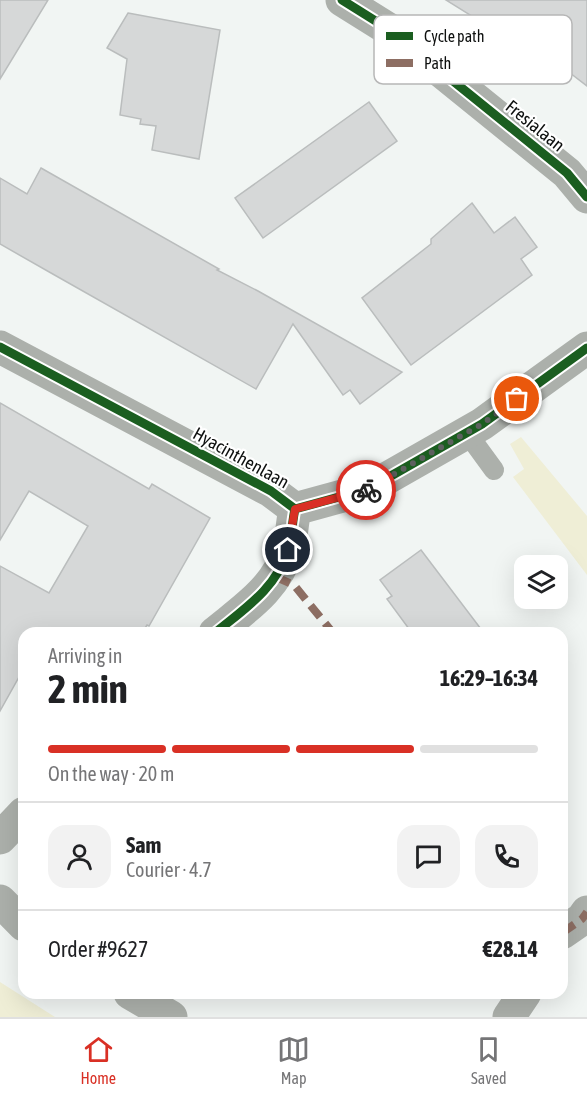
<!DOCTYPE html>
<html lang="en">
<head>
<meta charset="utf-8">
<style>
	:root { --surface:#fff; --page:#f2f2f2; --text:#202124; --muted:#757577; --line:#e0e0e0; --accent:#d93025 }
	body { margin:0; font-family:"Asap Condensed",sans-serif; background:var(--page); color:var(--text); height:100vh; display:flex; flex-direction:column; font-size:22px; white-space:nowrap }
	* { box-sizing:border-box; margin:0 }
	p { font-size:20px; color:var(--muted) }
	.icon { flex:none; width:33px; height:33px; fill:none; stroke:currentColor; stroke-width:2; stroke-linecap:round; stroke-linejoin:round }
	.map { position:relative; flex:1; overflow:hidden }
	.side { position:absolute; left:18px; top:627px; width:550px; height:372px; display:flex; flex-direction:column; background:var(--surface); border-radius:18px; box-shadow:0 6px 24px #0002 }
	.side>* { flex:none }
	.controls { position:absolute; left:514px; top:555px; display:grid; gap:12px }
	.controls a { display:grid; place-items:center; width:54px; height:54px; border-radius:12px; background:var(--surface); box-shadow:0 6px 24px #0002; font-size:30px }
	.pin { position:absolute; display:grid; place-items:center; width:51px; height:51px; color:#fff; margin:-26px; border:3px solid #fff; border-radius:50%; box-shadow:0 2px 6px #0007 }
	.courier { position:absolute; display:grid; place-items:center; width:60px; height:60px; margin:-30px; border:4px solid #d93025; border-radius:50%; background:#fff; color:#222; box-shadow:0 2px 8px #0007 }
	.headline em { font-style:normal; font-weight:700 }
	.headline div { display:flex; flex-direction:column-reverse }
	.headline { display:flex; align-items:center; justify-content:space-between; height:102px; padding:0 30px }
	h1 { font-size:39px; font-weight:700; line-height:45px }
	.bar { display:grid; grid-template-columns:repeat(4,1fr); gap:9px 6px; align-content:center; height:72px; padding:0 30px }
	.bar i { height:8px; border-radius:4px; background:var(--line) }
	.bar .selected { background:var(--accent) }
	.bar p { grid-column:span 4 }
	.line { display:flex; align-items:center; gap:15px; padding:0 30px; border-top:2px solid var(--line) }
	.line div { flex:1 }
	.round { display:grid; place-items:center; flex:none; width:63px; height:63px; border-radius:18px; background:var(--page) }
	.tab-bar { display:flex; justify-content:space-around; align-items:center; height:84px; border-top:2px solid var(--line); background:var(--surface); font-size:16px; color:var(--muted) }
	.tab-bar a { display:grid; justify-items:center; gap:3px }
	.tab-bar .selected { color:var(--accent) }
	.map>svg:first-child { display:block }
	.green { fill:#efeed6 }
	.building { fill:#d6d8d8; stroke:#babdbd; stroke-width:1.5 }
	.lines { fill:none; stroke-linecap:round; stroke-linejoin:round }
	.lane { stroke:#acb0ab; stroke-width:20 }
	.street { stroke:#acb0ab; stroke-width:33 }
	.quiet { stroke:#8d6e63; stroke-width:8; stroke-dasharray:15 8; stroke-linecap:butt }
	.cycleway-casing { stroke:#fff; stroke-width:13 }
	.cycleway { stroke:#1b5e20; stroke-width:9 }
	.done { stroke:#5d605f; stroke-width:6; stroke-dasharray:0 10.8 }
	.route { stroke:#d93025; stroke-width:8 }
	.labels { text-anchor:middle; stroke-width:4.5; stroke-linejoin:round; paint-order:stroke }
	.street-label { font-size:18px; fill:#0e100f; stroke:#fff }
	.key { fill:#fff; stroke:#b7b7b7; stroke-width:1.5 }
	.key-label { font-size:16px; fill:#0e100f }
</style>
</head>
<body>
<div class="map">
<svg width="587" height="1017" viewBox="0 0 587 1017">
	<rect width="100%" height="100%" fill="#f1f5f3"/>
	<!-- green -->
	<path class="green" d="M 521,437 L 587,516 L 587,575 L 513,477 L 524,469 L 510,444 Z
		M 0,982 L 55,1017 L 0,1017 Z"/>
	<!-- building -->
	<path class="building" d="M 0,0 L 48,0 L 0,79 Z
		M 446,0 L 587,0 L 587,86 L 570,73 L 568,76 Z
		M 128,13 L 220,30 L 199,159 L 152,150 L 156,126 L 140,124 L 141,119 L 120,115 L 127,59 L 107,48 Z
		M 369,102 L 397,141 L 263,238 L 235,198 Z
		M 41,168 L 219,269 L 217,270 L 258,291 L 402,372 L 360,404 L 350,390 L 343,395 L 293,324 L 256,389 L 51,273 L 0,244 L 0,178 L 27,194 Z
		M 472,203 L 494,233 L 515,217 L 537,247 L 521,259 L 532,275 L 411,365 L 362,298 L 431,244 L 431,239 Z
		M 0,403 L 149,489 L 152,484 L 210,518 L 149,626 L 147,625 L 142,633 L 24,633 L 24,668 L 0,711 L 0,566 L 49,593 L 88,526 L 29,491 L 0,540 Z
		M 421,550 L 484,633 L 412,633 L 387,599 L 392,596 L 380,580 Z"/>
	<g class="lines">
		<!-- lane -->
		<path class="lane" d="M 467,433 L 494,470"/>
		<!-- street -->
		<path class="street" d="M 342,0 L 390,30 L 567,173 L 587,197
			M 0,347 L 271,491 L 295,509
			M 295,509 L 368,489 L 482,424 L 587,348
			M 215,633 C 244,609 276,589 288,550 C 292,537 292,522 295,509
			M 0,838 L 24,813
			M 0,901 L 24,925
			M 562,933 L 582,919 L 587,912
			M 130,993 L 171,1017
			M 509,1017 L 525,993"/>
		<!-- quiet -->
		<path class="quiet" d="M 276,577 L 294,585 L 333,633
			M 562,933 L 582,919 L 587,912"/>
		<!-- cycleway casing -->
		<g class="cycleway-casing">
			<path id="cycleway" d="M 342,0 L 390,30 L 567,173 L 587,197
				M 0,347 L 271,491 L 295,509
				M 295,509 L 368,489 L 482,424 L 587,348
				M 215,633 C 244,609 276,589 288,550 C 292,537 292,522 295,509"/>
		</g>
		<!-- cycleway -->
		<use href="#cycleway" class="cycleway"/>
	</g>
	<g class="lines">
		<!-- done -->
		<path class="done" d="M 366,490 L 482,424 L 517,399"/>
		<!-- route -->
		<path class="route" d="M 288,550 L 295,509 L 366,490"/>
	</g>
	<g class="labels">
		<!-- street labels -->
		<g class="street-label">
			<text transform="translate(535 126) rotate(39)" y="6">Fresialaan</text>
			<text transform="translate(241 458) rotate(29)" y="6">Hyacinthenlaan</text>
		</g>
	</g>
	<!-- legend -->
	<rect x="374" y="15" width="198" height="69" rx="9" class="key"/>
	<rect x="386" y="32" width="27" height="8" fill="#1b5e20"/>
	<rect x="386" y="59" width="27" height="8" fill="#8d6e63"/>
	<g class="key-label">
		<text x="424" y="42">Cycle path</text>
		<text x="424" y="69">Path</text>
	</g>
</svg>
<div class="controls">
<a><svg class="icon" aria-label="layers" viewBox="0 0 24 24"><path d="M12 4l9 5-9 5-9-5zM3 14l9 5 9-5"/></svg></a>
</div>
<div class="pin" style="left:517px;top:399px;background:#ea580c"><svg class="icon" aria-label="bag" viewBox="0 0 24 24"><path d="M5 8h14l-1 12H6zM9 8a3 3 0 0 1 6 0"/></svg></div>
<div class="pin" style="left:288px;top:550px;background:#1f2937"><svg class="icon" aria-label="home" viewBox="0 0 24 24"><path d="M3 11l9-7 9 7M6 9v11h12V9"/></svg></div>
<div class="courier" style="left:366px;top:490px"><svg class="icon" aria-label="bike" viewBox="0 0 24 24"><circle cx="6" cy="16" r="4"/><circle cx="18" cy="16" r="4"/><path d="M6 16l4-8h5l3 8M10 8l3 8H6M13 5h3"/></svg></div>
<section class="side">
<div class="headline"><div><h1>2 min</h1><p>Arriving in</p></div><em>16:29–16:34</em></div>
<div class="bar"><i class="selected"></i><i class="selected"></i><i class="selected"></i><i></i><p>On the way · 20 m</p></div>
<div class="line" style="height:108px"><a class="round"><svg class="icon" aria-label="person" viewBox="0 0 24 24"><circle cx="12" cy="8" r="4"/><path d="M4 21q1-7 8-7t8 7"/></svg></a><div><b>Sam</b><p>Courier · 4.7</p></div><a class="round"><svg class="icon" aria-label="chat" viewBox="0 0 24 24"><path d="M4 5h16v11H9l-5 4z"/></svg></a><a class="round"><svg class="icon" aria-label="phone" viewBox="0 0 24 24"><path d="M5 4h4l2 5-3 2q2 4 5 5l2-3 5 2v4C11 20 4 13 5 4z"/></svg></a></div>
<div class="line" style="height:78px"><div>Order #9627</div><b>€28.14</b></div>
</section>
</div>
<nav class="tab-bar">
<a class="selected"><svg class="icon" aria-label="home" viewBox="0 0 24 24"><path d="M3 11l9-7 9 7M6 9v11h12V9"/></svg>Home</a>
<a><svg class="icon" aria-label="map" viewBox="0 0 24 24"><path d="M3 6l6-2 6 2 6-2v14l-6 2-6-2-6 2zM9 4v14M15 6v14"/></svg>Map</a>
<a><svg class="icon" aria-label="saved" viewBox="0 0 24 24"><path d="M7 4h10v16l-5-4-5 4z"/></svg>Saved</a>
</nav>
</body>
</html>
